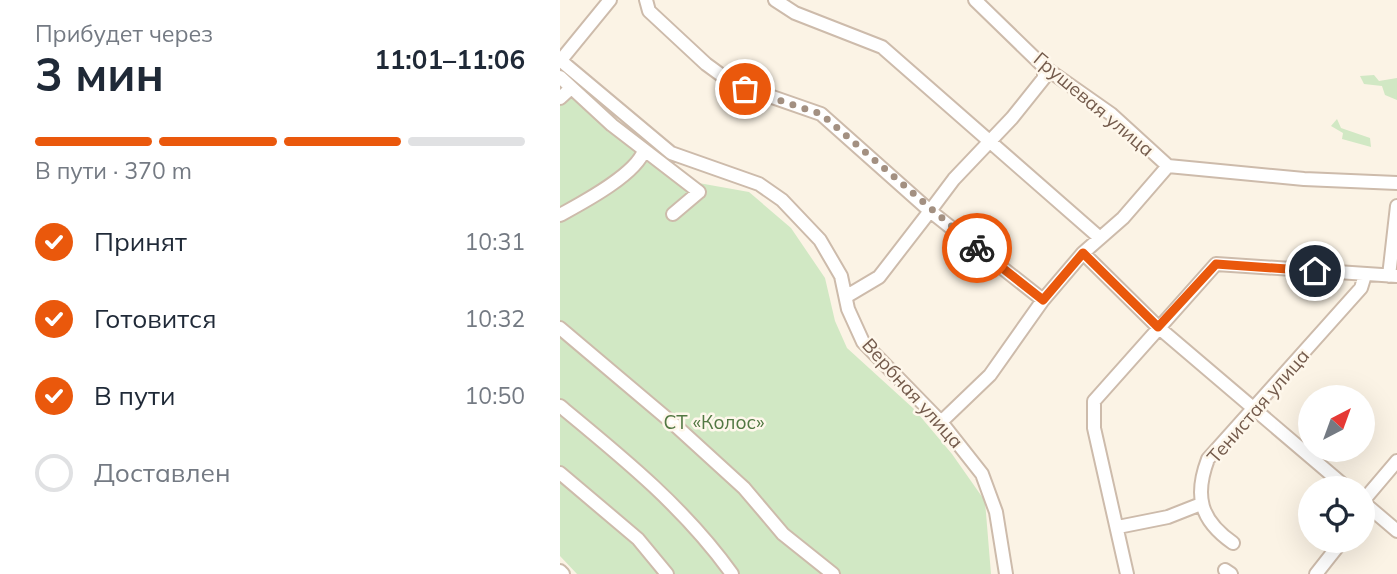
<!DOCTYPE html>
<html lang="ru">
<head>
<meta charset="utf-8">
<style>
	:root { --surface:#fff; --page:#f2f2f3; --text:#1f2937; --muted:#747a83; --line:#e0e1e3; --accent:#ea580c }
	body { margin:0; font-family:Mulish,sans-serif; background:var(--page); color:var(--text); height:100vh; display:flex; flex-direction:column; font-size:26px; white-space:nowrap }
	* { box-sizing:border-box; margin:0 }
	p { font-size:23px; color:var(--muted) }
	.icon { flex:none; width:38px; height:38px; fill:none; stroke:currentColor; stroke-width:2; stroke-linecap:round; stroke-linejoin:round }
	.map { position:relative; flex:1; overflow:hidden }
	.panel { display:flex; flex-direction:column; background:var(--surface); width:560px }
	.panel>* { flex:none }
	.needle { width:46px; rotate:41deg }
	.fabs { position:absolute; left:738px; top:385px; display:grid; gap:14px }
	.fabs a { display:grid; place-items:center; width:77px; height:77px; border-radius:50%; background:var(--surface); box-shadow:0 7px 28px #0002; font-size:35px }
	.pin { position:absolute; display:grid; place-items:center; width:60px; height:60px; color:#fff; margin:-30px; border:4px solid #fff; border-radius:50%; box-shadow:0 2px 7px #0007 }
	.courier { position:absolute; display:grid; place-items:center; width:70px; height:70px; margin:-35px; border:5px solid #ea580c; border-radius:50%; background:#fff; color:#222; box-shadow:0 2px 9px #0007 }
	.head em { font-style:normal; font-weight:700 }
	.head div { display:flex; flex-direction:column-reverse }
	.head { display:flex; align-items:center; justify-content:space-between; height:119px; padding:0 35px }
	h1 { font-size:46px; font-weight:700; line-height:52px }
	.bar { display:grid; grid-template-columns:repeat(4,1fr); gap:10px 7px; align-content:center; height:84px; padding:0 35px }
	.bar i { height:9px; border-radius:5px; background:var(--line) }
	.bar .current { background:var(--accent) }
	.bar p { grid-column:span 4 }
	ol { padding:0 35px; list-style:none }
	li { display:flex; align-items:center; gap:21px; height:77px }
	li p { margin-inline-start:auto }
	li .icon { padding:7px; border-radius:50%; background:var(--accent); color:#fff; stroke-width:4 }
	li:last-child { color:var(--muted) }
	li i { width:38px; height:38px; border:4px solid var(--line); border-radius:50% }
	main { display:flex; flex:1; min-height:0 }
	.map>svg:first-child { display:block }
	.green { fill:#d1e8c4 }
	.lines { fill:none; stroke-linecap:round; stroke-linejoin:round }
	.minor-casing { stroke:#cdbbab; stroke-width:16 }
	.minor { stroke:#fff; stroke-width:12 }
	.done { stroke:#a39081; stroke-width:7; stroke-dasharray:0 12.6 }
	.route { stroke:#ea580c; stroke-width:9 }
	.labels { text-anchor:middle; stroke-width:5; stroke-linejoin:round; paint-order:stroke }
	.street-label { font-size:19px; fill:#735a4b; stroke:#fef7eb }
	.park-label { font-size:19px; fill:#527843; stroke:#fef7eb }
</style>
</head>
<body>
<main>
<section class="panel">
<div class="head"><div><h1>3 мин</h1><p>Прибудет через</p></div><em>11:01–11:06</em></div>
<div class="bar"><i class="current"></i><i class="current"></i><i class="current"></i><i></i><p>В пути · 370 m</p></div>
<ol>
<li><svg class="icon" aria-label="check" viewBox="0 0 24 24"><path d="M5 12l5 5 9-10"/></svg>Принят<p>10:31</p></li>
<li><svg class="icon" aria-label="check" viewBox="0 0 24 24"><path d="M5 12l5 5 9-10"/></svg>Готовится<p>10:32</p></li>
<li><svg class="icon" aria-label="check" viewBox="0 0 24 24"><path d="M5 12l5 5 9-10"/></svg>В пути<p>10:50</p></li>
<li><i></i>Доставлен</li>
</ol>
</section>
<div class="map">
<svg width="837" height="574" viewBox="0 0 837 574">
	<rect width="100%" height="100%" fill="#fbf3e5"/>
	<!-- green -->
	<path class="green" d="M 0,70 L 111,166 L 133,182 L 189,192 L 231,228 L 265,278 L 275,321 L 287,348 L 354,409 L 392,454 L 425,501 L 431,574 L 17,574 L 0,556 Z
		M 814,75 L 819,81 L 837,78 L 837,100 L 825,95 L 822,86 L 804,84 L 800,76 Z
		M 777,119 L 781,128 L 810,138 L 811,147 L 782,139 L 783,133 L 771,126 Z"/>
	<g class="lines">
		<!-- minor casing -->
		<g class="minor-casing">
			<path id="minor" d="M 86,0 L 89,11 L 146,64 L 172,83 L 261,114 L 370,211 L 394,179 L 452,118 L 484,78 L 484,67
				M 215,0 L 235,13 L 322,47 L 540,238
				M 415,0 L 484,67 L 551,114 L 608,166 L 744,179 L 837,183
				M 0,60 L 111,153 L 199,184 L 222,200 L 260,240 L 281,276 L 288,309 L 303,342 L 381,422 L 422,474 L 436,512 L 446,574
				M 1,60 L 50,0
				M 0,77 L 52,125 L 139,192 L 113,214
				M 0,98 L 11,88
				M 0,215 C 22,203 77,174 84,150
				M 523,253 L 598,327 L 787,488
				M 829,276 L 837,206
				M 287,296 L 319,277 L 370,211 L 483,300
				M 0,328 L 116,426 L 184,488 L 223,534 L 273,574
				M 0,406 C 62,457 125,508 172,574
				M 381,422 L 430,375 L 483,300 L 523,253 L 563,218 L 608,166
				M 0,473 L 78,539 L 107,574
				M 803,501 L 837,461
				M 803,502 L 837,531
				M 558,527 L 608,517 L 641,504
				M 673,543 C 640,520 634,496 648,459 L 801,288 L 805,275
				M 665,570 L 671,574
				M 0,571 L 3,574
				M 567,574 L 534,428 L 534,401 L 656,264 L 837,276
				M 756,574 L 782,541"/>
		</g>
		<!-- minor -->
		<use href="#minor" class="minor"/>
	</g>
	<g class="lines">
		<!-- done -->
		<path class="done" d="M 185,89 L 261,114 L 417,248"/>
		<!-- route -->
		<path class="route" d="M 417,248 L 483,300 L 523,253 L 598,327 L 656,264 L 755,271"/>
	</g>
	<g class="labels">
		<!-- street labels -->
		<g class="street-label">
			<text transform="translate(534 104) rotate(40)" y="7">Грушевая улица</text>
			<text transform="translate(353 393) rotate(48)" y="7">Вербная улица</text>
			<text transform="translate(698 406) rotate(-49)" y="7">Тенистая улица</text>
		</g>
		<!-- park labels -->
		<g class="park-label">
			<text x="154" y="429">СТ «Колос»</text>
		</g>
	</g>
</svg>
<div class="fabs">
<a><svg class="needle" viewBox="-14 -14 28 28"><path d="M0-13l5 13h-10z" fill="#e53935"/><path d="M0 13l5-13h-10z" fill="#747a83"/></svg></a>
<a><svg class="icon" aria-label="locate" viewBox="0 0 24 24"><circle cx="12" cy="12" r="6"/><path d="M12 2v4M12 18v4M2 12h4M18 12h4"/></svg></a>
</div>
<div class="pin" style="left:185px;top:89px;background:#ea580c"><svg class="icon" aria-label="bag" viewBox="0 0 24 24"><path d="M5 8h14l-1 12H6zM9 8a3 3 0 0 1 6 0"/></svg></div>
<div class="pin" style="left:755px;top:271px;background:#1f2937"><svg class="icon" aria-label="home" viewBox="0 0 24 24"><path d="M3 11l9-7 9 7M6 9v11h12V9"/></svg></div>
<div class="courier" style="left:417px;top:248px"><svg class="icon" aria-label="bike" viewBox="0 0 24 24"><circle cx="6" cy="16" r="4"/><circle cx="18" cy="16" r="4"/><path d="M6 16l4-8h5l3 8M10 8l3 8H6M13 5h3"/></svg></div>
</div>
</main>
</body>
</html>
